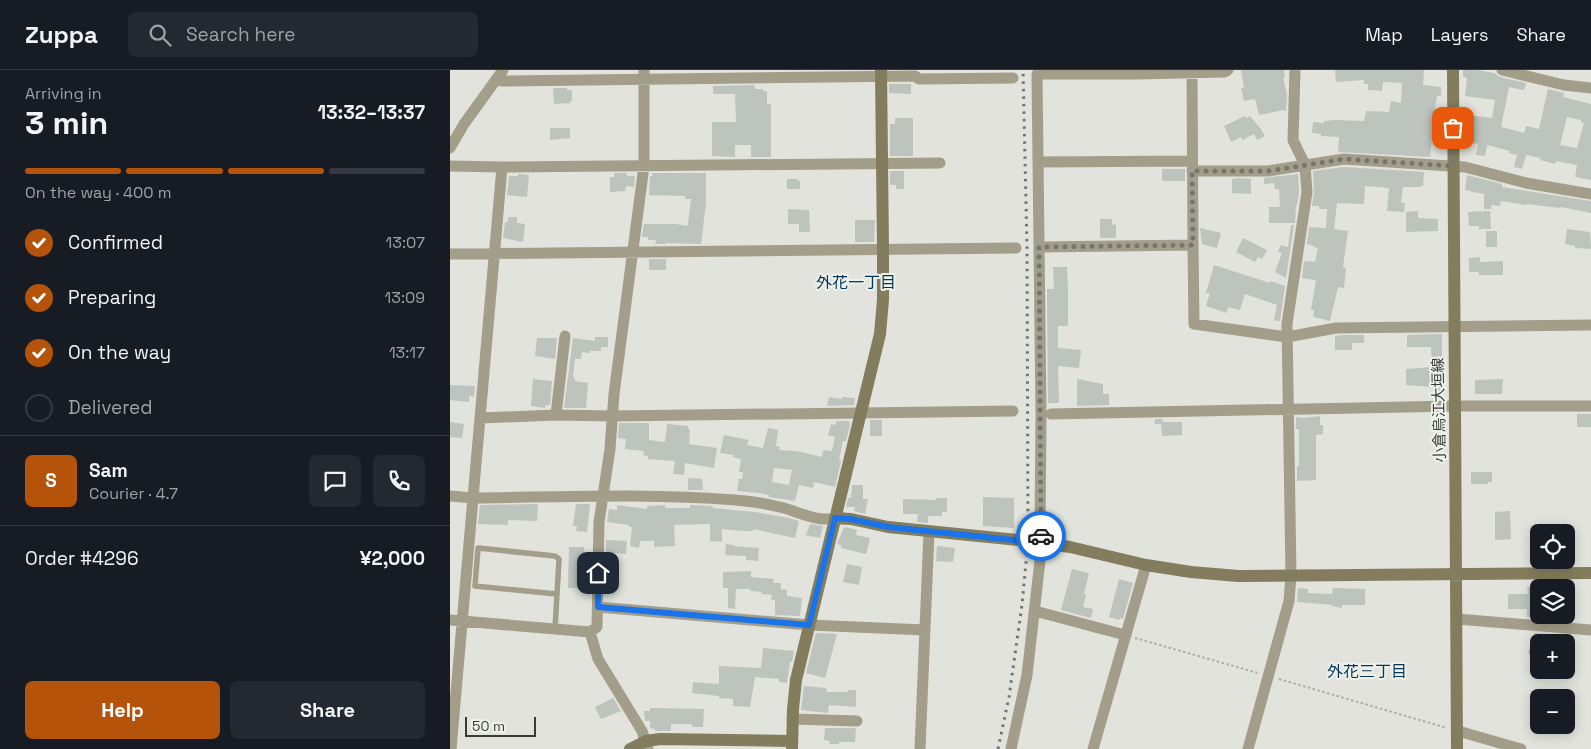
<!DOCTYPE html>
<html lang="en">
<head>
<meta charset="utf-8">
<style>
	:root { --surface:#171b24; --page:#242831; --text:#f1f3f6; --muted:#9ea1a6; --line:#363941; --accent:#b45309 }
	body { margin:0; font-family:"Space Grotesk","Noto Sans JP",sans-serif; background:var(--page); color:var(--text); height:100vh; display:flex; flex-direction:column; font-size:19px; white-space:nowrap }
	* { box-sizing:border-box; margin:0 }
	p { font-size:16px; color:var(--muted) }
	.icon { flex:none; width:28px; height:28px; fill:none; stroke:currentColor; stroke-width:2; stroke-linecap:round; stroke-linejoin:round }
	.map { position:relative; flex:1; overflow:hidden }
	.panel { display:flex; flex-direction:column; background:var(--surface); width:450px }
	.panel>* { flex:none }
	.buttons { position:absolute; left:1080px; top:454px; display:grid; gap:10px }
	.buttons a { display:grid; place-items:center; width:45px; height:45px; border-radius:8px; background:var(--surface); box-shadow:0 2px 12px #0003; font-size:25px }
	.scale { position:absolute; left:15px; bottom:12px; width:71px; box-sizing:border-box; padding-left:5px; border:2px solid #3b3c39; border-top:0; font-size:14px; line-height:18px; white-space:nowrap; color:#3b3c39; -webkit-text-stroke:4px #eef1e9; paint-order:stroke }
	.pin { position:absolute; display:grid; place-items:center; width:42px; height:42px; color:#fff; margin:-21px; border-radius:10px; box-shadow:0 2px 8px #0006 }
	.courier { position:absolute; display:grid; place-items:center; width:50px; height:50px; margin:-25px; border:4px solid #1a73e8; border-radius:50%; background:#fff; color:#222; box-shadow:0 1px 6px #0007 }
	.summary em { font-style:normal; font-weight:700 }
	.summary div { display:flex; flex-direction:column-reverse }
	.summary { display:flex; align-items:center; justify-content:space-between; height:85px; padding:0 25px }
	h1 { font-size:32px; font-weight:700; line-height:38px }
	.bar { display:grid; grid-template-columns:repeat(4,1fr); gap:8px 5px; align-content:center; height:60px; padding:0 25px }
	.bar i { height:6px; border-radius:4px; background:var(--line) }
	.bar .selected { background:var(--accent) }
	.bar p { grid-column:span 4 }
	.line { display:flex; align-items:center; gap:12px; padding:0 25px; border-top:1px solid var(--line) }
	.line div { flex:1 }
	.round { display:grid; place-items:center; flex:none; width:52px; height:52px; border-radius:8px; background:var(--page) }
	ol { padding:0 25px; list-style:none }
	li { display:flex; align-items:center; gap:15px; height:55px }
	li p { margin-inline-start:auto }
	li .icon { padding:5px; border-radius:50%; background:var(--accent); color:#fff; stroke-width:4 }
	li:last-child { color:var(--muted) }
	li i { width:28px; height:28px; border:2px solid var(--line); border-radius:50% }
	.primary-button { display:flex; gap:10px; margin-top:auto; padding:10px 25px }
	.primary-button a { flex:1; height:58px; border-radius:8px; background:var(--accent); color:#fff; font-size:20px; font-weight:700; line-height:58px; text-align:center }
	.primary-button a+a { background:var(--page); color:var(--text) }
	header { display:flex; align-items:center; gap:30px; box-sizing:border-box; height:70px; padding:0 25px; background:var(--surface); border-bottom:1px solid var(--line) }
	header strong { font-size:24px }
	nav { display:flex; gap:28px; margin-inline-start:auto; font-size:18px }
	.search { width:350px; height:45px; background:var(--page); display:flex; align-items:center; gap:12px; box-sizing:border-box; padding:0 18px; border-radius:8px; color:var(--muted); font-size:19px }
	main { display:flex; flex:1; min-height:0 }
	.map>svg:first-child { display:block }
	.building { fill:#bdc4bd; fill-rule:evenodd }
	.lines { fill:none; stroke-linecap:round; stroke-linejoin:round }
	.path { stroke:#abaca7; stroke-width:2; stroke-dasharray:2.5 2.5; stroke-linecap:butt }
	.lane { stroke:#a29e89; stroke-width:5.5 }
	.street { stroke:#a29e89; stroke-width:11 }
	.secondary { stroke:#837d5d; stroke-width:12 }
	.rail { stroke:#737470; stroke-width:3; stroke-dasharray:2.5 5; stroke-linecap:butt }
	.done { stroke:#757672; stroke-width:5; stroke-dasharray:0 9 }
	.route { stroke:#1a73e8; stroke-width:6 }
	.labels { text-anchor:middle; stroke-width:4; stroke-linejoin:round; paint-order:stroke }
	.street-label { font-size:15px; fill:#3b3c39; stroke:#eef1e9 }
	.neighbourhood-label { font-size:16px; fill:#01375a; stroke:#eef1e9 }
</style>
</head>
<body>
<header>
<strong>Zuppa</strong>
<div class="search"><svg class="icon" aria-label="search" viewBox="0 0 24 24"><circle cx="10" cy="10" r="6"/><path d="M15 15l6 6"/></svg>Search here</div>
<nav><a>Map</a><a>Layers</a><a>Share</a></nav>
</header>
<main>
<section class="panel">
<div class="summary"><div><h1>3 min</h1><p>Arriving in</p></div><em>13:32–13:37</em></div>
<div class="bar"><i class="selected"></i><i class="selected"></i><i class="selected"></i><i></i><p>On the way · 400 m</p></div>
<ol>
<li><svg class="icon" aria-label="check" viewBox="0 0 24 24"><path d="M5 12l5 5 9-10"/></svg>Confirmed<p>13:07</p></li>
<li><svg class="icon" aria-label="check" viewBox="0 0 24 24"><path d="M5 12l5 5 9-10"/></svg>Preparing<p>13:09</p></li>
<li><svg class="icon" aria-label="check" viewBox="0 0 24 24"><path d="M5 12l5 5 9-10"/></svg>On the way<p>13:17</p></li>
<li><i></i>Delivered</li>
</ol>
<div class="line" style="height:90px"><b class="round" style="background:var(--accent);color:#fff">S</b><div><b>Sam</b><p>Courier · 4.7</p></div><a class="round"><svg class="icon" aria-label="chat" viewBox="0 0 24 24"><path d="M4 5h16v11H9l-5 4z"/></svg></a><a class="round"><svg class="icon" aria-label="phone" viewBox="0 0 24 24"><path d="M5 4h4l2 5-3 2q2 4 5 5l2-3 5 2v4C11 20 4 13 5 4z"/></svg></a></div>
<div class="line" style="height:65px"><div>Order #4296</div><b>¥2,000</b></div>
<div class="primary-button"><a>Help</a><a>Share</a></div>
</section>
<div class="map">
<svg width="1141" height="679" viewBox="0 0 1141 679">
	<rect width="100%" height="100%" fill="#e1e3dc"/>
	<!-- building -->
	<path class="building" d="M 791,0 L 834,0 L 835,7 L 833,7 L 837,25 L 836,41 L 834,41 L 834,40 L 809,45 L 805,29 L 794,31 L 791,18 L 794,18 Z
		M 885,0 L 974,0 L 973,15 L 991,17 L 991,26 L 987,26 L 986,32 L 980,87 L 888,82 L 889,67 L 871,66 L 871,64 L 862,63 L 863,52 L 874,53 L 874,51 L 886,50 L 914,51 L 916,41 L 939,42 L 941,31 L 951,33 L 952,14 L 951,13 L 933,12 L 932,21 L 918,20 L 918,14 L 914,14 L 914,10 L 886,12 Z
		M 1013,0 L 1027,0 L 1044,3 L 1050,7 L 1076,13 L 1074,20 L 1059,17 L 1051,57 L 1074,63 L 1076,56 L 1089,59 L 1098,19 L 1114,23 L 1113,27 L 1141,34 L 1141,110 L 1125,107 L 1127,95 L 1106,91 L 1105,94 L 1090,90 L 1091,88 L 1076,85 L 1072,99 L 1064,97 L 1067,85 L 1059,83 L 1060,81 L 1037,75 L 1035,86 L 1026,85 L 1028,74 L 1015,72 L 1017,61 L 1013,61 L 1016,45 L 1042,48 L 1045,30 L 1015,26 L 1017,8 L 1013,7 ZM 1117,47 L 1131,50 L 1131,52 L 1134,53 L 1127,78 L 1110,75 Z
		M 439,14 L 461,14 L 461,24 L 439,23 Z
		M 305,15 L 305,19 L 313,19 L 313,21 L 317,21 L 317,34 L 321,34 L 321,87 L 301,87 L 301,75 L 285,75 L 285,87 L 262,86 L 262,52 L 286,52 L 285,24 L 263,24 L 263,16 Z
		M 103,18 L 117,18 L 117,20 L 122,20 L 122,31 L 120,31 L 121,33 L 104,34 Z
		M 795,46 L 796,48 L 800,46 L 811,59 L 815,66 L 807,70 L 804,64 L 792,70 L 791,67 L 781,72 L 774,56 Z
		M 445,48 L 463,48 L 463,86 L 440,86 L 440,54 L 445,54 Z
		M 100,58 L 120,58 L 120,68 L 100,70 Z
		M 894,97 L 974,102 L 973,116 L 970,116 L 970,117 L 953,117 L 951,133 L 955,133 L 954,142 L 937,141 L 939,118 L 930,117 L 915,116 L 914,134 L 887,133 L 884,159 L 898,161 L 893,197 L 896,198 L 894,218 L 888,217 L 880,251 L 863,247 L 864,240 L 861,240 L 866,210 L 852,208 L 854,191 L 865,192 L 868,178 L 864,177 L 864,176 L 857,174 L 859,157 L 876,158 L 877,139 L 869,139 L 869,136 L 862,136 L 864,122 L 863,101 Z
		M 712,99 L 735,99 L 735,111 L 712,111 Z
		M 440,101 L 454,101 L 454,119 L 446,119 L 446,115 L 440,115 Z
		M 164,103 L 177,103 L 177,106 L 185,106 L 184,117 L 176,116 L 175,121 L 160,122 L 160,107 L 164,107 Z
		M 202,103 L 256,103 L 256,133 L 251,174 L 216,173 L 216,174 L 205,174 L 206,170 L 198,170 L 198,167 L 192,167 L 194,154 L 226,154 L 237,156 L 238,154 L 241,129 L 235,129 L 235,126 L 199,125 L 200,106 L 202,106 Z
		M 68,104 L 79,105 L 77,127 L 57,125 L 59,106 L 68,106 Z
		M 848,104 L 849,122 L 847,135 L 846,135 L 845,153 L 819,153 L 819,137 L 830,137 L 829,119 L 825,119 L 824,113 L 814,114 L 814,108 Z
		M 1017,105 L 1052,114 L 1052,117 L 1141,131 L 1141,143 L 1111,137 L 1110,138 L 1076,134 L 1076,135 L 1051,131 L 1050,136 L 1041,135 L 1041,139 L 1034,139 L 1034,124 L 1015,120 Z
		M 789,108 L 801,109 L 801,124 L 782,123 L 782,109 Z
		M 337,109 L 348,109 L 347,111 L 350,111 L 350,119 L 337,119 Z
		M 338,139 L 359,140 L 360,162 L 349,162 L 349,154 L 338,154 Z
		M 968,141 L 968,148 L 988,149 L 988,161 L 956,162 L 956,142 Z
		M 1040,141 L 1041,159 L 1029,159 L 1029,156 L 1019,156 L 1018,142 Z
		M 58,147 L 67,147 L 67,153 L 75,154 L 73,172 L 53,168 L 55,152 L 58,152 Z
		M 650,149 L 662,149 L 662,155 L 666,154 L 666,168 L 650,168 Z
		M 405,150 L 425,150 L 424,172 L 405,172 Z
		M 841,155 L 844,155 L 836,208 L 825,202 L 832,183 L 828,182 L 831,175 L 838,177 Z
		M 750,158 L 771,163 L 767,178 L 752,174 Z
		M 1117,159 L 1140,162 L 1141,179 L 1125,178 L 1125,176 L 1115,174 Z
		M 1036,161 L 1047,161 L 1047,177 L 1036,177 Z
		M 793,168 L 817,180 L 812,189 L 808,187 L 805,192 L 786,182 Z
		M 1030,187 L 1030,192 L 1053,191 L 1053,205 L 1029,205 L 1029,202 L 1019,202 L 1019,188 Z
		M 199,189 L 216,189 L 216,200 L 199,200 Z
		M 764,195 L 820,213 L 821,211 L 835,216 L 830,251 L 824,250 L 827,235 L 795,224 L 790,240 L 778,237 L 777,243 L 756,236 L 760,223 L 756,223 Z
		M 603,197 L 617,197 L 618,219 L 618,256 L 608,256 L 608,278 L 631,280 L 629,298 L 608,296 L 609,333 L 598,333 L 597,219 L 604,219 Z
		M 992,264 L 992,321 L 983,321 L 983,317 L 956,315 L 956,299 L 982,297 L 981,277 L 957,277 L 957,265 Z
		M 893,265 L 914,265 L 914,273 L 902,273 L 902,280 L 885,280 L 885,266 Z
		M 145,267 L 158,267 L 158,277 L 151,277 L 151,281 L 140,281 L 139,283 L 132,282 L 131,289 L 125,289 L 123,307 L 125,308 L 125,311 L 138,313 L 136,338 L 114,338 L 123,268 L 145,271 Z
		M 87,268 L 107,268 L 105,289 L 85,286 Z
		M 83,309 L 102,311 L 100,335 L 96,335 L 95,338 L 81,336 Z
		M 627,309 L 653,314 L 653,324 L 659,324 L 659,335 L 627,336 Z
		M 1053,309 L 1052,324 L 1025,324 L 1025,310 Z
		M 0,315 L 25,316 L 24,327 L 19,326 L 19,332 L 0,330 Z
		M 379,327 L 392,329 L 392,327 L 405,328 L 404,335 L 377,336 Z
		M 1127,344 L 1141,344 L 1141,357 L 1127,357 Z
		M 870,346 L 870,355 L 873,355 L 873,364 L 866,365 L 866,410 L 847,411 L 847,396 L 849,396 L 849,359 L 846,359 L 846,347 L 853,348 Z
		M 705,349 L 712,349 L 713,352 L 732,352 L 732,365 L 712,366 L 711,354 L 705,354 Z
		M 420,350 L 432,350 L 432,366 L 420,366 Z
		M 387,351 L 399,351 L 400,355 L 396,371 L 393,371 L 389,390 L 391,391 L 385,417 L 364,412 L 363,418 L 349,415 L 345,431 L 319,427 L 319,425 L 308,423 L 287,421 L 289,409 L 292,409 L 293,402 L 289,402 L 291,389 L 283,387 L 284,385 L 270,383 L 274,365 L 299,370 L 297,375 L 313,378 L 318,358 L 328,360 L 326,376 L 330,377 L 329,380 L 347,381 L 372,387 L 373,380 L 382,381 L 385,367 L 378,365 L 381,354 L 385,355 ZM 324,398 L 342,400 L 339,415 L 322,412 Z
		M 0,352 L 14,354 L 12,368 L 0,367 Z
		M 169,353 L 199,353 L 199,370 L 215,372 L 217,354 L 238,356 L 238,359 L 240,359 L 239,374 L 267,378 L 264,398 L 235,393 L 234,405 L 223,404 L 225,391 L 198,389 L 198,386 L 193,385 L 194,381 L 175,379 L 176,369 L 168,368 Z
		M 1021,402 L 1042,402 L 1042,412 L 1038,412 L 1038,414 L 1021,414 Z
		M 238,408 L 252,409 L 253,420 L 238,420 Z
		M 402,415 L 413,415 L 413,429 L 418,429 L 415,444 L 404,441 L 405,437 L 396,437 L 398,428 L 401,428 Z
		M 533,427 L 564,428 L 564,458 L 533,456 Z
		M 487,428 L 497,428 L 497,442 L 492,442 L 492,446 L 478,446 L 478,453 L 467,452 L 468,444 L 453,444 L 453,429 L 486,430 Z
		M 88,434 L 87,451 L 58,450 L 58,455 L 28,454 L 30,435 Z
		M 126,434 L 140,434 L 137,462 L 126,461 L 127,456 L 123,456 Z
		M 167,435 L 197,439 L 197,436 L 215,435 L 215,438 L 240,438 L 240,435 L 263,436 L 263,438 L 305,442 L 339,448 L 349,451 L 345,468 L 303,459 L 303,461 L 292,461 L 272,459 L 272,472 L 260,471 L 260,454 L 224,455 L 225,476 L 204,477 L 204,471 L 190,471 L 189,478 L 180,476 L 182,457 L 179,457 L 179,455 L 157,452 L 159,439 L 167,440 Z
		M 1060,441 L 1061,469 L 1045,470 L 1045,442 Z
		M 360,454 L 373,456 L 370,468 L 356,465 Z
		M 394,457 L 407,460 L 406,465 L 420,468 L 416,484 L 391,478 L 391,475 L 387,474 Z
		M 156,470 L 177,471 L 176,484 L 156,482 Z
		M 276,474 L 284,475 L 284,476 L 309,478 L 308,491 L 296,490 L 296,486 L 275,485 Z
		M 487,476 L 505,478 L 503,492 L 486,491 Z
		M 119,477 L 134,477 L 133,495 L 135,495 L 135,504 L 132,504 L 132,518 L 118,518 Z
		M 397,494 L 412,497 L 409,515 L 393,512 Z
		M 622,499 L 639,503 L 634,524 L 636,525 L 633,537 L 643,539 L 641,548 L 611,540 Z
		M 301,501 L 301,507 L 324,509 L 323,513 L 331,513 L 331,519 L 337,520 L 337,526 L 352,528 L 350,546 L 325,545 L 325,530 L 321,530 L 322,525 L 311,524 L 312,522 L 300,521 L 301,519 L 286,519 L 285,539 L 278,538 L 278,518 L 273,518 L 273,502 Z
		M 669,509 L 683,513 L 673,549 L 670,548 L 669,550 L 659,547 Z
		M 1077,517 L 1089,517 L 1089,547 L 1089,545 L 1098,545 L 1098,549 L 1077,547 L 1077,539 L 1058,539 L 1058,524 L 1078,524 Z
		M 848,518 L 858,519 L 858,523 L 882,524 L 883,518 L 915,519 L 915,535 L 892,535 L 892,538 L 882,536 L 882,535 L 847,532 Z
		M 366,563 L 387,564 L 375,608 L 356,603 Z
		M 1084,563 L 1097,564 L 1095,572 L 1089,570 L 1089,587 L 1078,584 Z
		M 313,578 L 344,581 L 343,587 L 342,592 L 340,592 L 337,613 L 329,612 L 329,609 L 305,607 L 300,637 L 283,636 L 283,629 L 269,628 L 269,626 L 242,623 L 243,612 L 269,614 L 269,596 L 311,598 Z
		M 354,616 L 376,618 L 377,622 L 398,622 L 399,620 L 406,620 L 406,637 L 379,635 L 378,643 L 351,640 Z
		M 163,628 L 171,641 L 151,649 L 145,637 Z
		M 200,638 L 254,639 L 253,657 L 243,657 L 241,654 L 221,654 L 221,661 L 205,661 L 205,659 L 200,658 L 200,651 L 195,651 L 194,641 L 200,641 Z
		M 375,658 L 406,658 L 405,672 L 389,672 L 389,674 L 379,674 L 380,671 L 374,670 Z"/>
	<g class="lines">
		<!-- path -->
		<path class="path" d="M 685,568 L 808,603
			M 829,609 L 997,658"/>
		<!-- lane -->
		<path class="lane" d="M 105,559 L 109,489 L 105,486 L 28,478 L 25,516 L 107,524"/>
		<!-- street -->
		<path class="street" d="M 194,0 L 194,96 L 164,324 L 160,379 L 149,452 L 147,557 L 140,562 L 148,589 L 192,661 L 198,679
			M 687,0 L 687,4 L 775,2 L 778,0
			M 1052,0 L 1114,15 L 1141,18
			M 46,9 L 51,11 L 465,6 L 469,9 L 563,8
			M 0,78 L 14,54 L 53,0
			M 588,92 L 742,91
			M 0,96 L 52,97 L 490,93
			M 742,101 L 818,101 L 894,89 L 1015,97 L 1076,113 L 1141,124
			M 743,175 L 744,254 L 837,267 L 886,258 L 1141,255
			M 589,177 L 743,175 L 742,2
			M 0,184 L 566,178
			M 601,344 L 1005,336 L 1141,336
			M 106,345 L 115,266
			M 31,348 L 106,345 L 163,346 L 563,341
			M 0,426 L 23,428 C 110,427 198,423 285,430 C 301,431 318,434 334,438 C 351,443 367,452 385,448
			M 148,537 L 359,555 L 475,560
			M 585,541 L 675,565
			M 1007,549 L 1141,560
			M 0,550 L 140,562
			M 342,649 L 407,651
			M 1008,661 L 1071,679
			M 1,679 L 52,97
			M 470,679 L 479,462
			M 561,679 L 577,605 L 592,473 L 590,464 L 591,344 L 587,4 L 687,4
			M 643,679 L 696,495
			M 798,679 L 839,531 L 841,505 L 837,254 L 857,122 L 855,95 L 843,70 L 845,0"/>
		<!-- secondary -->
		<path class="secondary" d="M 1003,0 L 1007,679
			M 385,448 L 401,449 L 438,457 L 578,471 L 620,477 L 696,495 L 741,502 L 788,506 L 1141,503
			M 180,679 L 196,671 L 210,669 L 342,671
			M 342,679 L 343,639 L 346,610 L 430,264 L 433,230 L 433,180 L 431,0"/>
		<!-- rail -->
		<path class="rail" d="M 548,679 L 559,627 L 572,535 L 578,471 L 577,177 L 573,0"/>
	</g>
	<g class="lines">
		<!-- done -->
		<path class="done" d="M 591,466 L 589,177 L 743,175 L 742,101 L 818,101 L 894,89 L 1003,96 L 1003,58"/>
		<!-- route -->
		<path class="route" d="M 148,503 L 148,537 L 359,555 L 385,448 L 401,449 L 438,457 L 592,473 L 591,466"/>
	</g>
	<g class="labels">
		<!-- street labels -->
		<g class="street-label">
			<text transform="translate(989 340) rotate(-91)" y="5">小倉烏江大垣線</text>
		</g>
		<!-- neighbourhood labels -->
		<g class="neighbourhood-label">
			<text x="406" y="218">外花一丁目</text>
			<text x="917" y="607">外花三丁目</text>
		</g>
	</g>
</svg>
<div class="buttons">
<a><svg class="icon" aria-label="locate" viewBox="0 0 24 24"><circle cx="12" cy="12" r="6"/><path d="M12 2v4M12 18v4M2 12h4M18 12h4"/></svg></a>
<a><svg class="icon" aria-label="layers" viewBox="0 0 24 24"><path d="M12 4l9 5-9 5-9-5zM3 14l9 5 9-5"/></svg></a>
<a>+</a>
<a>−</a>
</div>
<div class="scale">50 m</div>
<div class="pin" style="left:1003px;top:58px;background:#ea580c"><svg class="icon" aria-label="bag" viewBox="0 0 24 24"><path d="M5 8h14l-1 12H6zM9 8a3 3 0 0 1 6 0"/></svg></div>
<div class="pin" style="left:148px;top:503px;background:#1f2937"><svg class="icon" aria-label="home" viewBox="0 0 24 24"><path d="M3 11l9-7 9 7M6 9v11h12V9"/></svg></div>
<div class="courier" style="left:591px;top:466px"><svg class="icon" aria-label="car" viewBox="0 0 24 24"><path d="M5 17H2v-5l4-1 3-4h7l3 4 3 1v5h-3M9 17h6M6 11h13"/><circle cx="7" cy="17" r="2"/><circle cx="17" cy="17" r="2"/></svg></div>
</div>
</main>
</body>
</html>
